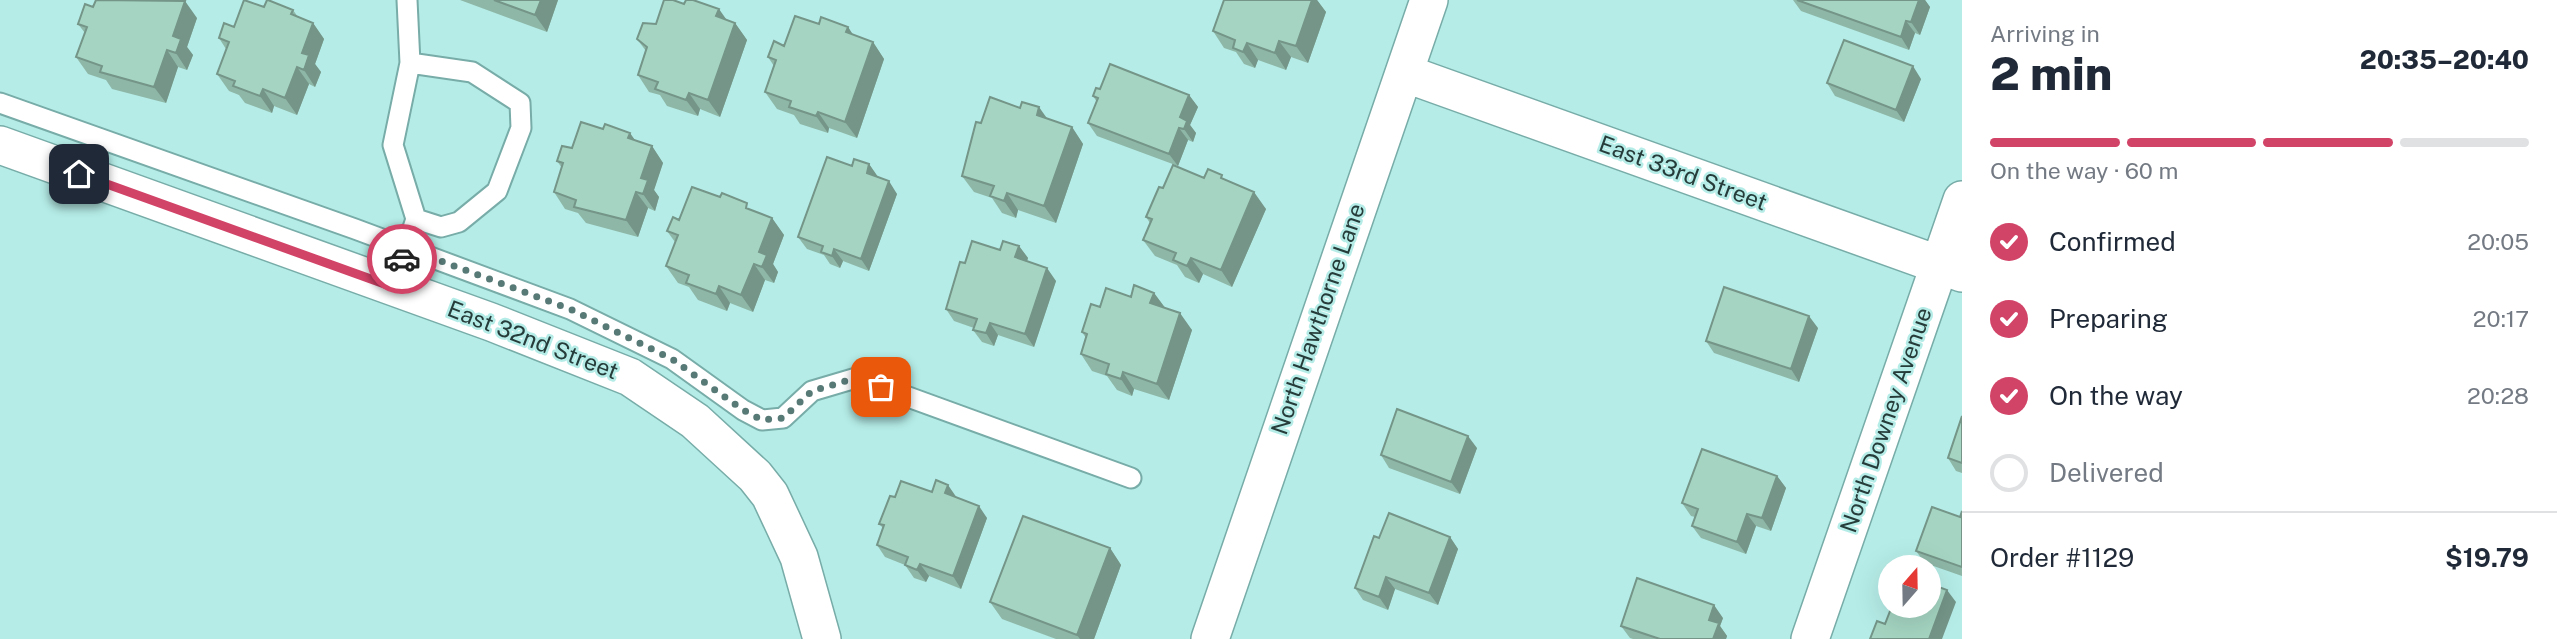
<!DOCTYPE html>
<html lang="en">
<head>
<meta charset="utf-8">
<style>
	:root { --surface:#fff; --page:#f6f6f7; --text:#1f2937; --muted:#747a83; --line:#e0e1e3; --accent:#d24368 }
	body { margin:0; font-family:"Public Sans",sans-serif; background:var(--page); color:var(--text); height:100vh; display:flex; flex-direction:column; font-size:26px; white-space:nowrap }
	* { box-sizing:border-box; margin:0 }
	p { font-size:23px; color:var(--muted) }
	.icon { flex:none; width:38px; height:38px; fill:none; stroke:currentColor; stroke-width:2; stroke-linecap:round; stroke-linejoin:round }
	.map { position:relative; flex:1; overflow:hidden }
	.panel { display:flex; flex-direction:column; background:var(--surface); width:595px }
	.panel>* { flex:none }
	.needle { width:46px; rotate:20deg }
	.buttons { position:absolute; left:1878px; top:555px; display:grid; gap:14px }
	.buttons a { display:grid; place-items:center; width:63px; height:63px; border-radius:50%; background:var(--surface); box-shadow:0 7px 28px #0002; font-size:35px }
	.pin { position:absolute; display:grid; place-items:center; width:60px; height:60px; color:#fff; margin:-30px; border-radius:14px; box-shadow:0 4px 10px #0006 }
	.courier { position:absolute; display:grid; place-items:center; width:70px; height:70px; margin:-35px; border:5px solid #d24368; border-radius:50%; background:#fff; color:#222; box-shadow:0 2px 9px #0007 }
	.summary em { font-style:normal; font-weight:800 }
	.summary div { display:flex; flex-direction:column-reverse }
	.summary { display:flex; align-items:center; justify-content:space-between; height:119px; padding:0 28px }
	h1 { font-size:46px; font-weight:800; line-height:52px }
	.bar { display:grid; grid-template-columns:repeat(4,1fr); gap:10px 7px; align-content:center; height:84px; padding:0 28px }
	.bar i { height:9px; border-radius:5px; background:var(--line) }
	.bar .active { background:var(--accent) }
	.bar p { grid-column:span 4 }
	.line { display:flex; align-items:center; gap:18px; padding:0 28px; border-top:2px solid var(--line) }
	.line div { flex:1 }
	ol { padding:0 28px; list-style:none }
	li { display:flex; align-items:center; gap:21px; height:77px }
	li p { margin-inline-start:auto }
	li .icon { padding:7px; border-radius:50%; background:var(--accent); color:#fff; stroke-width:4 }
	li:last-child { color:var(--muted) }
	li i { width:38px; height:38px; border:4px solid var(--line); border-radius:50% }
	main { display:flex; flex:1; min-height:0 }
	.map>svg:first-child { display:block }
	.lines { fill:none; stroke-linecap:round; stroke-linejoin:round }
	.lane-casing { stroke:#77aca8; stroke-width:23 }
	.street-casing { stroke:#77aca8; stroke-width:40 }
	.lane { stroke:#fff; stroke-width:19 }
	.street { stroke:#fff; stroke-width:37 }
	.wall { fill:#8eb7a7 }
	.shaded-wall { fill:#749588 }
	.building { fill:#a5d5c2; stroke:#749588; stroke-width:2 }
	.done { stroke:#587a77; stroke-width:7; stroke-dasharray:0 12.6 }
	.route { stroke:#d24368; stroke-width:9 }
	.labels { text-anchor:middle; stroke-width:5; stroke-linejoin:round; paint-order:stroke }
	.street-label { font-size:23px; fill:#263c3a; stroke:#b5ece7 }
</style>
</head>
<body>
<main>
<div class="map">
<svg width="1962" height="639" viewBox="0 0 1962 639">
	<rect width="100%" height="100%" fill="#b5ece7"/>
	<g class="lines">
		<!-- lane casing -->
		<g class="lane-casing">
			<path id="lane" d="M 410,63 L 472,72 L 520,103 L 521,128 L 497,191 L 459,222 L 441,227 L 416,219
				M 0,103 L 355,229 L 570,309 L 672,359 L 743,410 L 762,420 L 783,418 L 812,391 L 856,378 L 1131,478
				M 393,287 L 416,219 L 393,145 L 410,63 L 407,0"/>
		</g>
		<!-- street casing -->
		<g class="street-casing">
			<path id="street" d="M 1404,73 L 1962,273
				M 0,145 L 491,322 L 630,377 L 695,421 L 755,476 L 770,495 L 799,557 L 822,639
				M 1210,639 L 1429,0
				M 1810,639 L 1962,200"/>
		</g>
		<!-- lane -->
		<use href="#lane" class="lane"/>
		<!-- street -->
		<use href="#street" class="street"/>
	</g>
	<!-- wall -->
	<path class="wall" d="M 460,0 L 558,0 L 547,32 Z
		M 1224,0 L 1317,0 L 1326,12 L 1308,63 L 1291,57 L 1286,70 L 1258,60 L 1255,68 L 1244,64 L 1236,52 L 1224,48 L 1213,31 Z
		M 1793,0 L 1925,0 L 1930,7 L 1920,35 L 1915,33 L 1909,50 L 1801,11 Z
		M 293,10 L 298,17 L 313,23 L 324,39 L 315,64 L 321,72 L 315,87 L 309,84 L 297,115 L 274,106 L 272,113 L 245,103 L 239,95 L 229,91 L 217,74 L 226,49 L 219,38 L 234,27 Z
		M 197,18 L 187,47 L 193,55 L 187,70 L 178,67 L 166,103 L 112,89 L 106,80 L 88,74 L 76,57 L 85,33 L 78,24 Z
		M 726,20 L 735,23 L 747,40 L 720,117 L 700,109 L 698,116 L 667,106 L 660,95 L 649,92 L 638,75 L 646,51 L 637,39 L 656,24 Z
		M 819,24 L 848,27 L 853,35 L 873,42 L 884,59 L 857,138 L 829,128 L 828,133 L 800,124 L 794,115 L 777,109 L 765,92 L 774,66 L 768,57 Z
		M 1921,79 L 1904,122 L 1835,96 L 1827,83 Z
		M 1100,89 L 1189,95 L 1198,107 L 1190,125 L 1196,133 L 1193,142 L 1188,140 L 1178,166 L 1097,136 L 1088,123 L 1097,102 L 1093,96 Z
		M 1047,119 L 1072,127 L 1083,144 L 1056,223 L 1018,210 L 1016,218 L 1002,213 L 992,198 L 974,192 L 962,176 L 981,123 Z
		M 636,141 L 652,146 L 663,163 L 654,190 L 659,197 L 655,211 L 648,208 L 638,237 L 586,223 L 578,213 L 565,209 L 554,192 L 562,168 L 557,161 L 572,148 Z
		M 869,164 L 878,177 L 897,194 L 869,271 L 843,261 L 840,268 L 830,264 L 824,255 L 807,249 L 798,237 L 852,166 Z
		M 1204,178 L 1225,180 L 1266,209 L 1232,287 L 1203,274 L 1199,283 L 1185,277 L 1177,265 L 1155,256 L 1143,240 L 1150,223 L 1146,217 L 1163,188 Z
		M 752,210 L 772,218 L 784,235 L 773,264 L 778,272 L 774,283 L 765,280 L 753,312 L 730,303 L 727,311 L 698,300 L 689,287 L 678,283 L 666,266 L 675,242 L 667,231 Z
		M 1019,246 L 1028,258 L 1027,261 L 1056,281 L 1034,347 L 998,335 L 994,346 L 982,342 L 973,330 L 974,328 L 954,321 L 946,309 L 965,263 L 1000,250 Z
		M 1154,293 L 1165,308 L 1192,330 L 1169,400 L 1134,389 L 1132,396 L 1117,390 L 1107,376 L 1092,371 L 1081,354 L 1086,338 L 1082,332 L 1100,307 L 1131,297 Z
		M 1818,328 L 1799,382 L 1714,353 L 1706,341 Z
		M 1962,416 L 1962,473 L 1956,471 L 1948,458 Z
		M 1477,448 L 1460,494 L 1389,468 L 1381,455 Z
		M 1777,476 L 1786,488 L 1771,531 L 1756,526 L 1746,554 L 1701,538 L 1692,526 L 1695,517 L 1691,516 L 1682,503 Z
		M 932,492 L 957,498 L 987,518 L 961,589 L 929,576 L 926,582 L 914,578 L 905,565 L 885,557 L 877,545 L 883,528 L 879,524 L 895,497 Z
		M 1962,511 L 1962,576 L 1925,563 L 1916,551 L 1960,517 Z
		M 1450,537 L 1458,549 L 1438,605 L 1395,589 L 1388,610 L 1363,600 L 1355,588 L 1379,538 Z
		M 1110,548 L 1121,565 L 1094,639 L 1056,639 L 1002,619 L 990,602 Z
		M 1723,618 L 1720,626 L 1727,636 L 1726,639 L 1633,639 L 1630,638 L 1621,626 Z"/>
	<!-- shaded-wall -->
	<path class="shaded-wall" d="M 541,0 L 558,0 L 547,32 L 535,15 Z
		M 1306,0 L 1317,0 L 1326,12 L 1308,63 L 1296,46 Z
		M 1919,0 L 1925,0 L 1930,7 L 1920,35 L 1911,22 Z
		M 185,1 L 197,18 L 187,47 L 193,55 L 187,70 L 176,53 L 173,36 Z
		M 719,9 L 731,26 L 716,16 Z
		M 1906,21 L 1915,33 L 1909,50 L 1901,37 Z
		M 313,23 L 324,39 L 315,64 L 321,72 L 315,87 L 304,70 L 302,53 Z
		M 735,23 L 747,40 L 720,117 L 708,100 Z
		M 848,27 L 859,44 L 846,32 Z
		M 1279,41 L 1291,57 L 1286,70 L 1275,53 Z
		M 873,42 L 884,59 L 857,138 L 845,122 Z
		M 1247,43 L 1258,60 L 1255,68 L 1243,52 Z
		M 167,50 L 178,67 L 166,103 L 154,87 Z
		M 1913,66 L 1921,79 L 1904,122 L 1896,110 Z
		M 297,67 L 309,84 L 297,115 L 285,98 Z
		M 263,89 L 274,106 L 272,113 L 260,96 Z
		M 689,93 L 700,109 L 698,116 L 686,100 Z
		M 1189,95 L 1198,107 L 1190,125 L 1196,133 L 1193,142 L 1184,129 L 1180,117 Z
		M 1039,107 L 1051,124 L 1037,115 Z
		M 818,112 L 829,128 L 828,133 L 816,116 Z
		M 1072,127 L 1083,144 L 1056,223 L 1044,206 Z
		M 1179,128 L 1188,140 L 1178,166 L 1169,154 Z
		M 630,133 L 642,150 L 628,138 Z
		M 652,146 L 663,163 L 654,190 L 659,197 L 655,211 L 643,194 L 641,178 Z
		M 869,164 L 878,177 L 875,186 L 867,173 Z
		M 889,181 L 897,194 L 869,271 L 861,259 Z
		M 636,192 L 648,208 L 638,237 L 626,220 Z
		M 1254,192 L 1266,209 L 1232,287 L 1221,270 Z
		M 1007,193 L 1018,210 L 1016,218 L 1004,201 Z
		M 772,218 L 784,235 L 773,264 L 778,272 L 774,283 L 762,267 L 759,252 Z
		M 1019,246 L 1028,258 L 1024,269 L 1015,257 Z
		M 834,249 L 843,261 L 840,268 L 832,256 Z
		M 1191,258 L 1203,274 L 1199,283 L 1187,266 Z
		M 754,264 L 765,280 L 753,312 L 741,295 Z
		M 1047,268 L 1056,281 L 1034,347 L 1025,334 Z
		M 719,286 L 730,303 L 727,311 L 716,294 Z
		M 1154,293 L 1166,309 L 1150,303 Z
		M 1180,313 L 1192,330 L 1169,400 L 1157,384 Z
		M 1809,316 L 1818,328 L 1799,382 L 1791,369 Z
		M 990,323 L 998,335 L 994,346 L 986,333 Z
		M 1123,372 L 1134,389 L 1132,396 L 1121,379 Z
		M 1468,436 L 1477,448 L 1460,494 L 1451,482 Z
		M 1777,476 L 1786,488 L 1771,531 L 1762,518 Z
		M 948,485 L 957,498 L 945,493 Z
		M 979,506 L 987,518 L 961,589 L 953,576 Z
		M 1747,514 L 1756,526 L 1746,554 L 1737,542 Z
		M 1450,537 L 1458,549 L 1438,605 L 1429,593 Z
		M 1110,548 L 1121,565 L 1094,639 L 1080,639 L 1077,635 Z
		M 920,564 L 929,576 L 926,582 L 917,570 Z
		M 1386,577 L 1395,589 L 1388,610 L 1379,597 Z
		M 1947,590 L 1956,602 L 1942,639 L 1929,639 Z
		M 1714,605 L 1723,618 L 1720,626 L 1727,636 L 1726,639 L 1713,639 L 1709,620 Z"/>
	<!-- building -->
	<path class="building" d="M 96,0 L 185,1 L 173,36 L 181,39 L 176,53 L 167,50 L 154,87 L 100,72 L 102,66 L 76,57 L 87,27 L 78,24 L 85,4 L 93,7 Z
		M 244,0 L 264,7 L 267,0 L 268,0 L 293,10 L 291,14 L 313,23 L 302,53 L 309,55 L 304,70 L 297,67 L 285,98 L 263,89 L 260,96 L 233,86 L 235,81 L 217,74 L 229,42 L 219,38 L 224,23 L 234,27 Z
		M 494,0 L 541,0 L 535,15 Z
		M 664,0 L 673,0 L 684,4 L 686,0 L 693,0 L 719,9 L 716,16 L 735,23 L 708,100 L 689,93 L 686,100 L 655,89 L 658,82 L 638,75 L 647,47 L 637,39 L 643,23 L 656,24 Z
		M 1224,0 L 1312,0 L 1296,46 L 1279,41 L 1275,53 L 1247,43 L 1243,52 L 1233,48 L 1235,40 L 1213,31 Z
		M 1797,0 L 1919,0 L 1911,22 L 1906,21 L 1901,37 Z
		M 795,16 L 819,24 L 821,17 L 848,27 L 846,32 L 873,42 L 845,122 L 818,112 L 816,116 L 789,107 L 791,101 L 765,92 L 776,60 L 768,57 L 774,41 L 784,46 Z
		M 1844,40 L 1913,66 L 1896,110 L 1827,83 Z
		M 1110,64 L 1189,95 L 1180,117 L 1187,121 L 1184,129 L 1179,128 L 1169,154 L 1088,123 L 1098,98 L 1093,96 L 1096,88 L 1100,89 Z
		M 990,97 L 1020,108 L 1022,102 L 1039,107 L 1037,115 L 1072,127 L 1044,206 L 1007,193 L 1004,201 L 990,196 L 994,186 L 962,176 L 976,122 L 981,123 Z
		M 581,122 L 603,129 L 605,124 L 630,133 L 628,138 L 652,146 L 641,178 L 648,180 L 643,194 L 636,192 L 626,220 L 574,207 L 576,200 L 554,192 L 563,163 L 557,161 L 562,146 L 572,148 Z
		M 827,157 L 852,166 L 854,159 L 869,164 L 867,173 L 889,181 L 861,259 L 834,249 L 832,256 L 821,252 L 823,246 L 798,237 Z
		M 1173,165 L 1204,178 L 1208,169 L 1222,175 L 1221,178 L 1254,192 L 1221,270 L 1191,258 L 1187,266 L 1173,260 L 1176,253 L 1143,240 L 1152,219 L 1146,217 L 1159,187 L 1163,188 Z
		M 692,187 L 720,197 L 722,193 L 747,203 L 746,208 L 772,218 L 759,252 L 767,255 L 762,267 L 754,264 L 741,295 L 719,286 L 716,294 L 686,283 L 689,275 L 666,266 L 678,235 L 667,231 L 673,217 L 679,220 Z
		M 972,241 L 1000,250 L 1003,241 L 1019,246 L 1015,257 L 1047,268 L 1025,334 L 990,323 L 986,333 L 973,330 L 977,319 L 946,309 L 960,262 L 965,263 Z
		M 1134,285 L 1154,293 L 1150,303 L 1180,313 L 1157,384 L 1123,372 L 1121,379 L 1106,374 L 1109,364 L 1081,354 L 1087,334 L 1082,332 L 1091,304 L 1100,307 L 1106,288 L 1131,297 Z
		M 1724,287 L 1809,316 L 1791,369 L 1706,341 Z
		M 1397,409 L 1468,436 L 1451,482 L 1381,455 Z
		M 1962,416 L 1962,463 L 1948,458 Z
		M 1702,449 L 1777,476 L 1762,518 L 1747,514 L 1737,542 L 1692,526 L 1698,509 L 1682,503 Z
		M 936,480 L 948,485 L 945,493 L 979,506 L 953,576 L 920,564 L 917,570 L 905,565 L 908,557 L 877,545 L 884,525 L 879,524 L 890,496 L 895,497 L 901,481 L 932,492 Z
		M 1932,507 L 1960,517 L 1962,511 L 1962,567 L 1916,551 Z
		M 1389,513 L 1450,537 L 1429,593 L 1386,577 L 1379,597 L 1355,588 L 1374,536 L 1379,538 Z
		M 1023,516 L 1110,548 L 1077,635 L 990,602 Z
		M 1637,578 L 1714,605 L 1709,620 L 1719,623 L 1713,639 L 1660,639 L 1621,626 Z
		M 1928,583 L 1947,590 L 1929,639 L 1870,639 L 1877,621 L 1885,624 L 1892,606 L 1928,606 Z"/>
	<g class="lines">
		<!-- done -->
		<path class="done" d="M 402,259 L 406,248 L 570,309 L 672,359 L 743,410 L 762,420 L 783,418 L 812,391 L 856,378 L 881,387"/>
		<!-- route -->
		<path class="route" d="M 79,174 L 393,287 L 402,259"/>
	</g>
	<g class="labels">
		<!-- street labels -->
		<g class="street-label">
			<text transform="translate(1683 173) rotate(20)" y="8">East 33rd Street</text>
			<text transform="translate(1318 319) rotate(-71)" y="8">North Hawthorne Lane</text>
			<text transform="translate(533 340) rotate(21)" y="8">East 32nd Street</text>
			<text transform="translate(1886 420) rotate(-71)" y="8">North Downey Avenue</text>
		</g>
	</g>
</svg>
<div class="buttons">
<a><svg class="needle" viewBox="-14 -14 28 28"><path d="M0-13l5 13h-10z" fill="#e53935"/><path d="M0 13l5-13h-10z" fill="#747a83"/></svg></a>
</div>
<div class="pin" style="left:881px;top:387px;background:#ea580c"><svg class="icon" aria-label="bag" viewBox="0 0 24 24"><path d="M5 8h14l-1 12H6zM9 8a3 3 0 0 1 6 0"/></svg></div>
<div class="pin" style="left:79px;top:174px;background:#1f2937"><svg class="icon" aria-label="home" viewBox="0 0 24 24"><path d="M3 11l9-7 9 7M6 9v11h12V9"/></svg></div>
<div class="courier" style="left:402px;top:259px"><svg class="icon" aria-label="car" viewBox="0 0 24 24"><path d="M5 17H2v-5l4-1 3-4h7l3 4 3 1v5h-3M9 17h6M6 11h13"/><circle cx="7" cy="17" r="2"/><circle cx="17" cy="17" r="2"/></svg></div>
</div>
<section class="panel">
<div class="summary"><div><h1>2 min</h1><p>Arriving in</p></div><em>20:35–20:40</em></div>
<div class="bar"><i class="active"></i><i class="active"></i><i class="active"></i><i></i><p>On the way · 60 m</p></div>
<ol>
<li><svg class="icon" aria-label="check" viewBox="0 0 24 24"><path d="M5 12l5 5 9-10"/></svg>Confirmed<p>20:05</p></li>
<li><svg class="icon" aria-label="check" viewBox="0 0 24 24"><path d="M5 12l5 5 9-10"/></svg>Preparing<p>20:17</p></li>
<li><svg class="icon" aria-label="check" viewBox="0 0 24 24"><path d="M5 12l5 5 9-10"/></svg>On the way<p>20:28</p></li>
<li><i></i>Delivered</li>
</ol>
<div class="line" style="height:91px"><div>Order #1129</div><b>$19.79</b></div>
</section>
</main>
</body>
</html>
